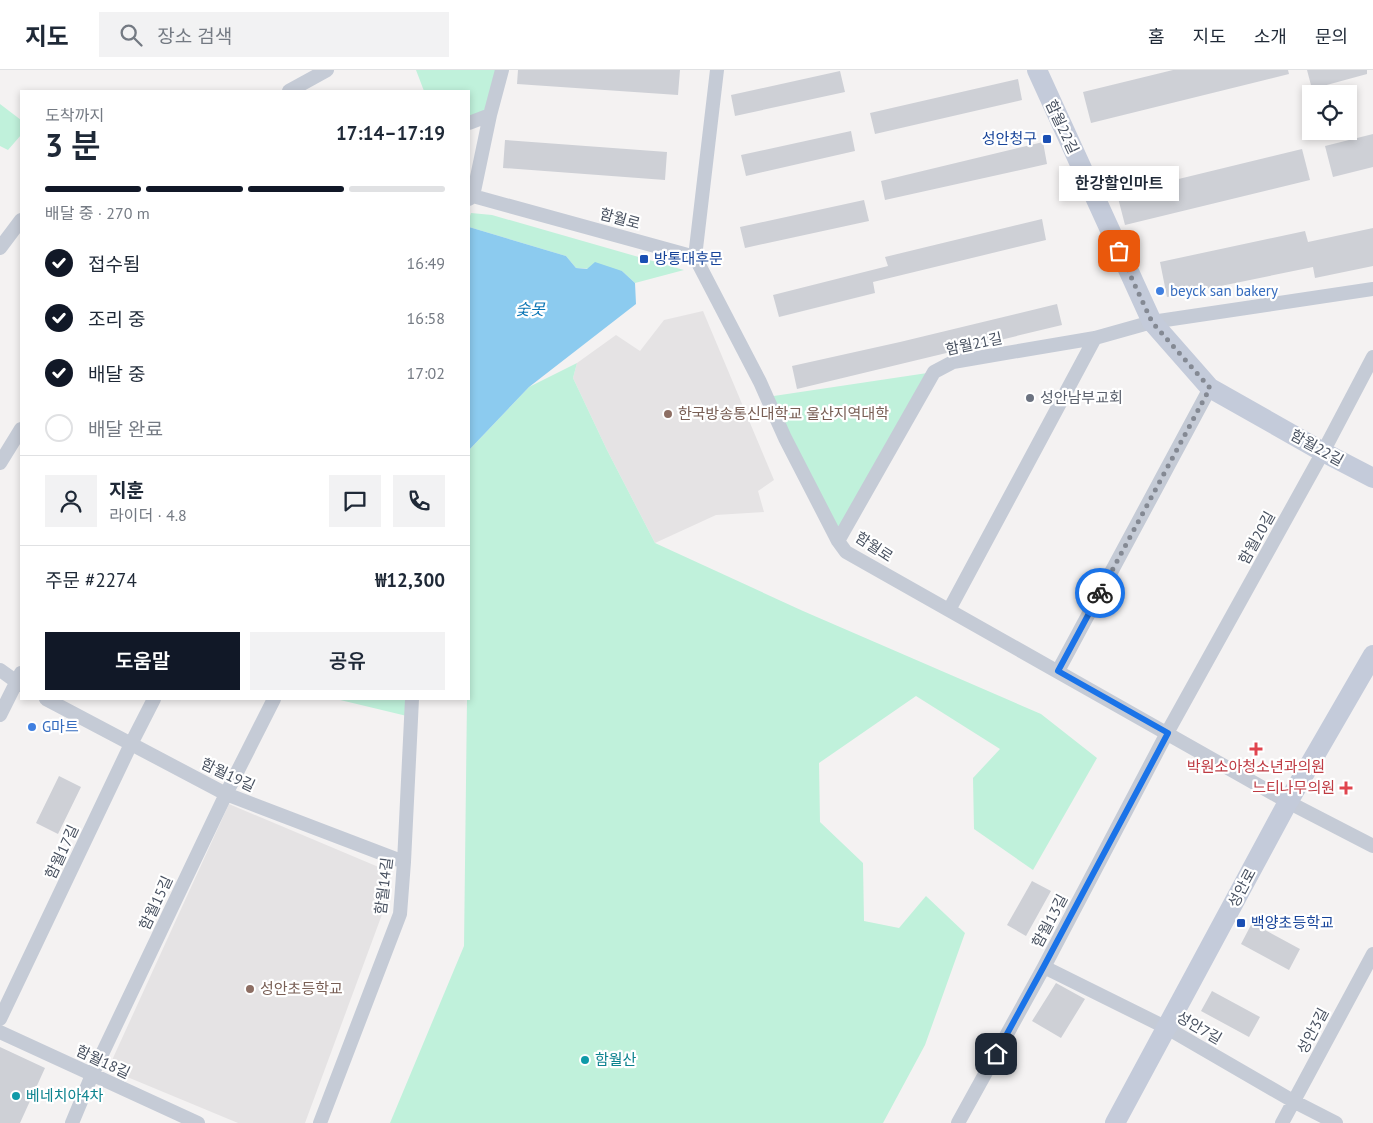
<!DOCTYPE html>
<html lang="ko">
<head>
<meta charset="utf-8">
<style>
	:root { --surface:#fff; --page:#f2f2f3; --text:#1f2937; --muted:#747a83; --line:#e0e1e3; --accent:#111827 }
	body { margin:0; font-family:"PT Sans","Noto Sans KR",sans-serif; background:var(--page); color:var(--text); height:100vh; display:flex; flex-direction:column; font-size:19px; white-space:nowrap }
	* { box-sizing:border-box; margin:0 }
	p { font-size:16px; color:var(--muted) }
	.icon { flex:none; width:28px; height:28px; fill:none; stroke:currentColor; stroke-width:2; stroke-linecap:round; stroke-linejoin:round }
	.map { position:relative; flex:1; overflow:hidden }
	.sheet { position:absolute; left:20px; top:20px; width:450px; height:610px; display:flex; flex-direction:column; background:var(--surface); border-radius:0px; box-shadow:0 2px 8px #0003 }
	.sheet>* { flex:none }
	.buttons { position:absolute; left:1302px; top:15px; display:grid; gap:10px }
	.buttons a { display:grid; place-items:center; width:55px; height:55px; border-radius:0px; background:var(--surface); box-shadow:0 2px 8px #0003; font-size:25px }
	.pin { position:absolute; display:grid; place-items:center; width:42px; height:42px; color:#fff; margin:-21px; border-radius:10px; box-shadow:0 2px 8px #0006 }
	.courier { position:absolute; display:grid; place-items:center; width:50px; height:50px; margin:-25px; border:4px solid #1a73e8; border-radius:50%; background:#fff; color:#222; box-shadow:0 1px 6px #0007 }
	.bubble { position:absolute; height:35px; border-radius:0px; background:var(--surface); box-shadow:0 2px 8px #0003; font-size:16px; font-weight:600; line-height:35px; text-align:center }
	.overview em { font-style:normal; font-weight:600 }
	.overview div { display:flex; flex-direction:column-reverse }
	.overview { display:flex; align-items:center; justify-content:space-between; height:85px; padding:0 25px }
	h1 { font-size:32px; font-weight:600; line-height:38px }
	.bar { display:grid; grid-template-columns:repeat(4,1fr); gap:8px 5px; align-content:center; height:60px; padding:0 25px }
	.bar i { height:6px; border-radius:4px; background:var(--line) }
	.bar .current { background:var(--accent) }
	.bar p { grid-column:span 4 }
	.line { display:flex; align-items:center; gap:12px; padding:0 25px; border-top:1px solid var(--line) }
	.line div { flex:1 }
	.round { display:grid; place-items:center; flex:none; width:52px; height:52px; border-radius:0px; background:var(--page) }
	ol { padding:0 25px; list-style:none }
	li { display:flex; align-items:center; gap:15px; height:55px }
	li p { margin-inline-start:auto }
	li .icon { padding:5px; border-radius:50%; background:var(--accent); color:#fff; stroke-width:4 }
	li:last-child { color:var(--muted) }
	li i { width:28px; height:28px; border:2px solid var(--line); border-radius:50% }
	.primary-button { display:flex; gap:10px; margin-top:auto; padding:10px 25px }
	.primary-button a { flex:1; height:58px; border-radius:0px; background:var(--accent); color:#fff; font-size:20px; font-weight:600; line-height:58px; text-align:center }
	.primary-button a+a { background:var(--page); color:var(--text) }
	header { display:flex; align-items:center; gap:30px; box-sizing:border-box; height:70px; padding:0 25px; background:var(--surface); border-bottom:1px solid var(--line) }
	header strong { font-size:24px }
	nav { display:flex; gap:28px; margin-inline-start:auto; font-size:18px }
	.search { width:350px; height:45px; background:var(--page); display:flex; align-items:center; gap:12px; box-sizing:border-box; padding:0 18px; border-radius:0px; color:var(--muted); font-size:19px }
	.map>svg:first-child { display:block }
	.education { fill:#e5e3e4 }
	.green { fill:#c0f1db }
	.water { fill:#8ccbef }
	.building { fill:#ced0d6 }
	.lines { fill:none; stroke-linecap:round; stroke-linejoin:round }
	.street { stroke:#c5cbd6; stroke-width:14 }
	.secondary { stroke:#c4cbda; stroke-width:20 }
	.done { stroke:#848993; stroke-width:5; stroke-dasharray:0 9 }
	.route { stroke:#1a73e8; stroke-width:6 }
	.transit-dot { fill:#1a4fb4; stroke:#fff; stroke-width:2 }
	.shop-dot { fill:#3f7fe0; stroke:#fff; stroke-width:2 }
	.worship-dot { fill:#6b7280; stroke:#fff; stroke-width:2 }
	.education-dot { fill:#8d6e63; stroke:#fff; stroke-width:2 }
	.health-dot { fill:#e0444e; stroke:#fff; stroke-width:2 }
	.culture-dot { fill:#0f9aa8; stroke:#fff; stroke-width:2 }
	.labels { text-anchor:middle; stroke-width:4.5; stroke-linejoin:round; paint-order:stroke }
	.street-label { font-size:15px; fill:#485160; stroke:#fff }
	.transit-label { font-size:15px; fill:#164399; stroke:#fff; text-anchor:start }
	.shop-label { font-size:15px; fill:#366cbe; stroke:#fff; text-anchor:start }
	.worship-label { font-size:15px; fill:#5b616d; stroke:#fff; text-anchor:start }
	.education-label { font-size:15px; fill:#785e54; stroke:#fff; text-anchor:start }
	.health-label { font-size:15px; fill:#be3a42; stroke:#fff }
	.culture-label { font-size:15px; fill:#0d838f; stroke:#fff; text-anchor:start }
	.water-label { font-size:16px; font-style:italic; fill:#0874b4; stroke:#fff }
</style>
</head>
<body>
<header>
<strong>지도</strong>
<div class="search"><svg class="icon" aria-label="search" viewBox="0 0 24 24"><circle cx="10" cy="10" r="6"/><path d="M15 15l6 6"/></svg>장소 검색</div>
<nav><a>홈</a><a>지도</a><a>소개</a><a>문의</a></nav>
</header>
<div class="map">
<svg width="1373" height="1053" viewBox="0 0 1373 1053">
	<rect width="100%" height="100%" fill="#f4f2f2"/>
	<!-- education -->
	<path class="education" d="M 703,241 L 774,410 L 758,421 L 764,442 L 716,445 L 655,473 L 607,380 L 573,308 L 577,293 L 616,265 L 640,281 L 664,250 Z
		M 229,734 L 388,801 L 384,839 L 305,1053 L 238,1053 L 108,999 Z"/>
	<!-- green -->
	<path class="green" d="M 416,0 L 502,0 L 490,45 L 469,53 L 469,21 L 424,21 Z
		M 0,34 L 21,50 L 21,65 L 8,80 L 0,76 Z
		M 471,143 L 492,145 L 684,200 L 635,213 L 622,201 L 576,198 L 566,186 L 469,157 L 469,149 Z
		M 577,293 L 573,308 L 607,380 L 655,473 L 803,541 L 1041,644 L 1097,688 L 1033,800 L 974,759 L 973,708 L 1000,679 L 916,626 L 819,693 L 820,752 L 863,793 L 864,851 L 899,858 L 926,826 L 965,863 L 925,975 L 883,1053 L 390,1053 L 464,876 L 467,629 L 469,629 L 470,413 L 469,412 L 469,380 L 529,317 Z
		M 934,302 L 838,471 L 767,327 Z
		M 336,629 L 412,629 L 411,647 Z"/>
	<!-- water -->
	<path class="water" d="M 469,157 L 566,186 L 576,198 L 587,199 L 595,192 L 622,201 L 635,213 L 636,234 L 529,317 L 469,380 Z"/>
	<!-- building -->
	<path class="building" d="M 518,0 L 680,0 L 678,25 L 517,14 Z
		M 1173,0 L 1288,0 L 1289,4 L 1091,53 L 1083,22 Z
		M 1307,0 L 1367,0 L 1367,4 L 1312,19 Z
		M 840,1 L 845,22 L 735,46 L 731,25 Z
		M 1018,9 L 1022,30 L 875,64 L 870,43 Z
		M 851,61 L 855,81 L 746,106 L 741,85 Z
		M 1373,64 L 1373,97 L 1333,107 L 1325,76 Z
		M 505,70 L 667,82 L 665,110 L 503,98 Z
		M 1043,72 L 1047,94 L 885,130 L 881,111 Z
		M 1302,79 L 1310,110 L 1125,155 L 1117,124 Z
		M 864,130 L 869,151 L 745,178 L 740,157 Z
		M 1042,149 L 1046,170 L 873,212 L 875,223 L 779,247 L 773,225 L 888,196 L 885,187 Z
		M 1373,158 L 1373,196 L 1315,208 L 1313,197 L 1167,227 L 1160,192 L 1305,161 L 1308,172 Z
		M 1057,234 L 1062,255 L 797,319 L 792,296 L 900,272 Z
		M 59,706 L 81,717 L 58,764 L 36,753 Z
		M 1032,811 L 1051,821 L 1026,866 L 1007,855 Z
		M 1252,853 L 1300,879 L 1289,900 L 1241,874 Z
		M 1056,913 L 1085,929 L 1061,968 L 1032,951 Z
		M 1212,921 L 1260,947 L 1249,967 L 1201,941 Z
		M 0,977 L 45,998 L 20,1053 L 0,1053 Z"/>
	<g class="lines">
		<!-- street -->
		<path class="street" d="M 289,21 L 327,0
			M 469,53 L 490,45
			M 473,126 L 695,187 L 760,312 L 785,368 L 838,471 L 846,482 L 1288,732 L 1373,776
			M 469,129 L 473,126 L 490,45 L 502,0
			M 0,178 L 21,150
			M 695,187 L 717,0
			M 0,393 L 21,359
			M 838,471 L 934,302 L 953,292 L 1095,268 L 1152,252 L 1373,219
			M 949,540 L 1095,268
			M 0,600 L 21,615
			M 1058,601 L 1210,318
			M 46,629 L 226,724 L 404,792
			M 0,645 L 21,603
			M 1044,897 L 1167,958 L 1293,1031 L 1336,1053
			M 0,949 L 131,674 L 154,629
			M 0,962 L 198,1053
			M 72,1053 L 92,1005 L 226,724 L 274,629
			M 320,1053 L 400,844 L 404,792 L 412,629
			M 958,1053 L 1044,897 L 1167,663 L 1323,382 L 1373,287
			M 1282,1053 L 1373,884"/>
		<!-- secondary -->
		<path class="secondary" d="M 1037,0 L 1152,252 L 1210,318 L 1323,382 L 1373,408
			M 1115,1053 L 1288,732 L 1373,585"/>
	</g>
	<g class="lines">
		<!-- done -->
		<path class="done" d="M 1100,523 L 1210,318 L 1152,252 L 1119,181"/>
		<!-- route -->
		<path class="route" d="M 996,984 L 1044,896 L 1168,663 L 1058,601 L 1100,523"/>
	</g>
	<!-- markers -->
	<g class="transit-dot">
		<rect x="1042" y="64" width="10" height="10" rx="2.5"/>
		<rect x="639" y="184" width="10" height="10" rx="2.5"/>
		<rect x="1236" y="848" width="10" height="10" rx="2.5"/>
	</g>
	<g class="shop-dot">
		<circle cx="1160" cy="221" r="5"/>
		<circle cx="32" cy="657" r="5"/>
	</g>
	<circle class="worship-dot" cx="1030" cy="328" r="5"/>
	<g class="education-dot">
		<circle cx="668" cy="344" r="5"/>
		<circle cx="250" cy="919" r="5"/>
	</g>
	<g class="health-dot">
		<path d="M1253.5 671.5h5v5h5v5h-5v5h-5v-5h-5v-5h5z"/>
		<path d="M1343.5 710.5h5v5h5v5h-5v5h-5v-5h-5v-5h5z"/>
	</g>
	<g class="culture-dot">
		<circle cx="585" cy="990" r="5"/>
		<circle cx="16" cy="1026" r="5"/>
	</g>
	<g class="labels">
		<!-- street labels -->
		<g class="street-label">
			<text transform="translate(1062 57) rotate(65)" y="5">함월22길</text>
			<text transform="translate(620 149) rotate(15)" y="5">함월로</text>
			<text transform="translate(974 274) rotate(-12)" y="5">함월21길</text>
			<text transform="translate(1317 378) rotate(29)" y="5">함월22길</text>
			<text transform="translate(1257 468) rotate(-61)" y="5">함월20길</text>
			<text transform="translate(874 477) rotate(33)" y="5">함월로</text>
			<text transform="translate(228 705) rotate(25)" y="5">함월19길</text>
			<text transform="translate(62 782) rotate(-65)" y="5">함월17길</text>
			<text transform="translate(384 816) rotate(-83)" y="5">함월14길</text>
			<text transform="translate(1242 818) rotate(-62)" y="5">성안로</text>
			<text transform="translate(156 833) rotate(-65)" y="5">함월15길</text>
			<text transform="translate(1050 851) rotate(-62)" y="5">함월13길</text>
			<text transform="translate(1199 958) rotate(30)" y="5">성안7길</text>
			<text transform="translate(1313 961) rotate(-62)" y="5">성안3길</text>
			<text transform="translate(103 992) rotate(25)" y="5">함월18길</text>
		</g>
		<!-- transit labels -->
		<g class="transit-label">
			<text x="1037" y="74" text-anchor="end">성안청구</text>
			<text x="654" y="194">방통대후문</text>
			<text x="1251" y="858">백양초등학교</text>
		</g>
		<!-- shop labels -->
		<g class="shop-label">
			<text x="1170" y="226">beyck san bakery</text>
			<text x="42" y="662">G마트</text>
		</g>
		<!-- worship labels -->
		<g class="worship-label">
			<text x="1040" y="333">성안남부교회</text>
		</g>
		<!-- education labels -->
		<g class="education-label">
			<text x="678" y="349">한국방송통신대학교 울산지역대학</text>
			<text x="260" y="924">성안초등학교</text>
		</g>
		<!-- health labels -->
		<g class="health-label">
			<text x="1256" y="702">박원소아청소년과의원</text>
			<text x="1335" y="723" text-anchor="end">느티나무의원</text>
		</g>
		<!-- culture labels -->
		<g class="culture-label">
			<text x="595" y="995">함월산</text>
			<text x="26" y="1031">베네치아4차</text>
		</g>
		<!-- water labels -->
		<g class="water-label">
			<text x="530" y="245">숯못</text>
		</g>
	</g>
</svg>
<div class="buttons">
<a><svg class="icon" aria-label="locate" viewBox="0 0 24 24"><circle cx="12" cy="12" r="6"/><path d="M12 2v4M12 18v4M2 12h4M18 12h4"/></svg></a>
</div>
<div class="pin" style="left:1119px;top:181px;background:#ea580c"><svg class="icon" aria-label="bag" viewBox="0 0 24 24"><path d="M5 8h14l-1 12H6zM9 8a3 3 0 0 1 6 0"/></svg></div>
<div class="pin" style="left:996px;top:984px;background:#1f2937"><svg class="icon" aria-label="home" viewBox="0 0 24 24"><path d="M3 11l9-7 9 7M6 9v11h12V9"/></svg></div>
<div class="courier" style="left:1100px;top:523px"><svg class="icon" aria-label="bike" viewBox="0 0 24 24"><circle cx="6" cy="16" r="4"/><circle cx="18" cy="16" r="4"/><path d="M6 16l4-8h5l3 8M10 8l3 8H6M13 5h3"/></svg></div>
<div class="bubble" style="left:1059px;top:96px;width:120px">한강할인마트</div>
<section class="sheet">
<div class="overview"><div><h1>3 분</h1><p>도착까지</p></div><em>17:14–17:19</em></div>
<div class="bar"><i class="current"></i><i class="current"></i><i class="current"></i><i></i><p>배달 중 · 270 m</p></div>
<ol>
<li><svg class="icon" aria-label="check" viewBox="0 0 24 24"><path d="M5 12l5 5 9-10"/></svg>접수됨<p>16:49</p></li>
<li><svg class="icon" aria-label="check" viewBox="0 0 24 24"><path d="M5 12l5 5 9-10"/></svg>조리 중<p>16:58</p></li>
<li><svg class="icon" aria-label="check" viewBox="0 0 24 24"><path d="M5 12l5 5 9-10"/></svg>배달 중<p>17:02</p></li>
<li><i></i>배달 완료</li>
</ol>
<div class="line" style="height:90px"><a class="round"><svg class="icon" aria-label="person" viewBox="0 0 24 24"><circle cx="12" cy="8" r="4"/><path d="M4 21q1-7 8-7t8 7"/></svg></a><div><b>지훈</b><p>라이더 · 4.8</p></div><a class="round"><svg class="icon" aria-label="chat" viewBox="0 0 24 24"><path d="M4 5h16v11H9l-5 4z"/></svg></a><a class="round"><svg class="icon" aria-label="phone" viewBox="0 0 24 24"><path d="M5 4h4l2 5-3 2q2 4 5 5l2-3 5 2v4C11 20 4 13 5 4z"/></svg></a></div>
<div class="line" style="height:65px"><div>주문 #2274</div><b>₩12,300</b></div>
<div class="primary-button"><a>도움말</a><a>공유</a></div>
</section>
</div>
</body>
</html>
